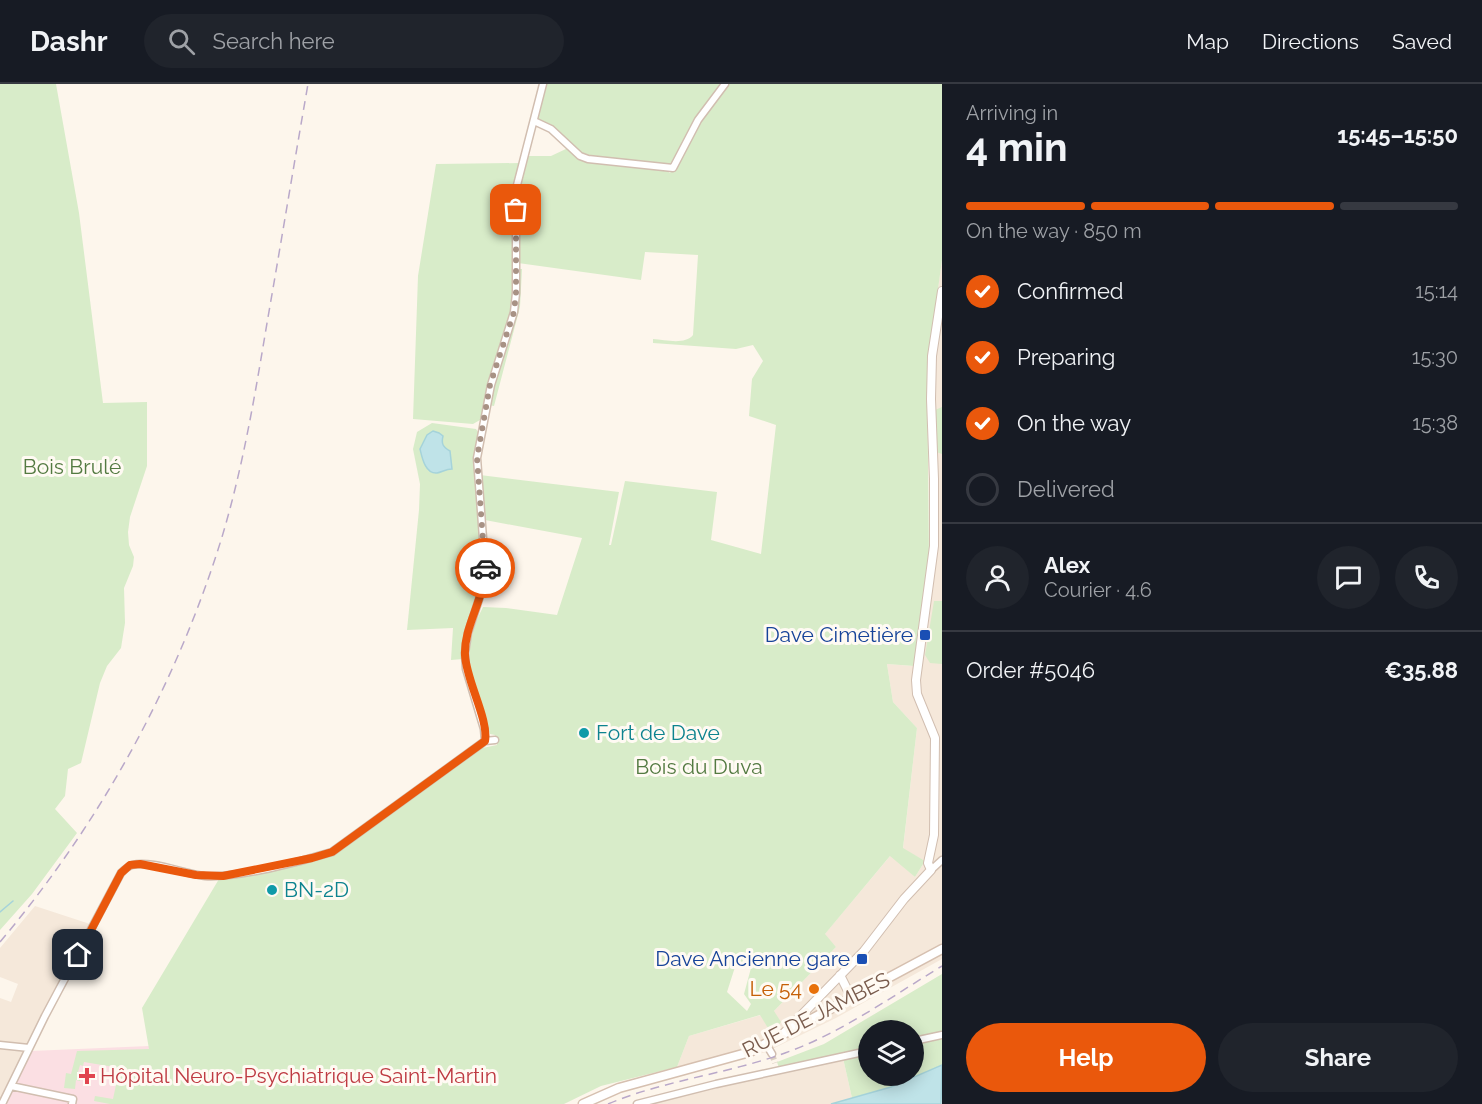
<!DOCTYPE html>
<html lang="en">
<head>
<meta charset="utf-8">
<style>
	:root { --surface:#171b24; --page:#20242c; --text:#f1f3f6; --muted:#9ea1a6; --line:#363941; --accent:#ea580c }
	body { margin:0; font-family:Raleway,sans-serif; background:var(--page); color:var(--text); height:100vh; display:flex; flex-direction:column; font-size:22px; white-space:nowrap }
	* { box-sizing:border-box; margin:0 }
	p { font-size:20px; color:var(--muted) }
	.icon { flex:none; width:33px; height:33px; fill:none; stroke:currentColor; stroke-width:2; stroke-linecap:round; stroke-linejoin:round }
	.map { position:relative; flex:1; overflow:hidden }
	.panel { display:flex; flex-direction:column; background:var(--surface); width:540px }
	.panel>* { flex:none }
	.buttons { position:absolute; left:858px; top:936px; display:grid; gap:12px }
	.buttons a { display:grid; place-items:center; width:66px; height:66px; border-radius:50%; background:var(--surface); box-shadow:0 3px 15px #0003; font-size:30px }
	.pin { position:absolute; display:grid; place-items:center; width:51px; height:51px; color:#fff; margin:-26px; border-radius:12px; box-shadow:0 3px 9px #0006 }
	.courier { position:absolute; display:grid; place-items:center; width:60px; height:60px; margin:-30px; border:4px solid #ea580c; border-radius:50%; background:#fff; color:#222; box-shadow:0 2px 8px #0007 }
	.overview em { font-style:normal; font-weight:700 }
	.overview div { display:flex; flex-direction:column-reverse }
	.overview { display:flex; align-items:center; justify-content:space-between; height:102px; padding:0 24px }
	h1 { font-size:39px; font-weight:700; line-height:45px }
	.bar { display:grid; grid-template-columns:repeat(4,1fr); gap:9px 6px; align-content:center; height:72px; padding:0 24px }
	.bar i { height:8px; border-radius:4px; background:var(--line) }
	.bar .current { background:var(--accent) }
	.bar p { grid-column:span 4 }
	.line { display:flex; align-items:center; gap:15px; padding:0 24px; border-top:2px solid var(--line) }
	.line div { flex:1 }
	.round { display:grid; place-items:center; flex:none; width:63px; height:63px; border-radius:32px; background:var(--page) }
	ol { padding:0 24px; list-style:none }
	li { display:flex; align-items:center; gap:18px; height:66px }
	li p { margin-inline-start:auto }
	li .icon { padding:6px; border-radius:50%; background:var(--accent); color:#fff; stroke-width:4 }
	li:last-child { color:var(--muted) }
	li i { width:33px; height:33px; border:3px solid var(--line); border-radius:50% }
	.primary-button { display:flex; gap:12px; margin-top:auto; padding:12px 24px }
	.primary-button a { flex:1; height:69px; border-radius:36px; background:var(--accent); color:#fff; font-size:24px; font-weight:700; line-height:69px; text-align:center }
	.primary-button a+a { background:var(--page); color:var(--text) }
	header { display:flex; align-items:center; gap:36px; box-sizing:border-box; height:84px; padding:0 30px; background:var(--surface); border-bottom:2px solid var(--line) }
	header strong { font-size:28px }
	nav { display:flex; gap:33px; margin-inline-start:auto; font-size:21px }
	.search { width:420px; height:54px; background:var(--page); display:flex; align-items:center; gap:15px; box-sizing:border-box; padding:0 21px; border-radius:33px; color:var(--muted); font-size:22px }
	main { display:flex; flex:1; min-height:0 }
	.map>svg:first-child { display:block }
	.residential { fill:#f5e8da }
	.medical { fill:#fbdfe3 }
	.green { fill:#d8ecc9; fill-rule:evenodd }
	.water { fill:#bfe3e8; stroke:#a5d3da; stroke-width:1.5 }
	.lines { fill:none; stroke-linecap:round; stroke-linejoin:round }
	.stream { stroke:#a5d3da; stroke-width:1.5 }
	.minor-tunnel { stroke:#dcd0c4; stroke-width:6; stroke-dasharray:6 3; stroke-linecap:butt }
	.minor-casing { stroke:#d1beb0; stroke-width:9 }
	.tertiary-casing { stroke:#d1beb0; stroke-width:10 }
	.secondary-casing { stroke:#d6c0b0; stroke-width:11 }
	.minor { stroke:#fff; stroke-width:6 }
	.tertiary { stroke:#fff; stroke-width:8 }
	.secondary { stroke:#fff; stroke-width:8 }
	.rail { stroke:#b9a8c9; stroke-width:1.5; stroke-dasharray:9 6; stroke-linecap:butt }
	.done { stroke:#a89285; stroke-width:6; stroke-dasharray:0 10.8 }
	.route { stroke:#ea580c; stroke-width:8 }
	.transit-dot { fill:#1a4fb4; stroke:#fffaf3; stroke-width:2 }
	.culture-dot { fill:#0f9aa8; stroke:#fffaf3; stroke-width:2 }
	.food-dot { fill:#e8710a; stroke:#fffaf3; stroke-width:2 }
	.health-dot { fill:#e0444e; stroke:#fffaf3; stroke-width:2 }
	.labels { text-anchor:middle; stroke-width:6; stroke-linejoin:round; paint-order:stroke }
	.park-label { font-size:21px; fill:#537a41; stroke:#fffaf3 }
	.transit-label { font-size:21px; fill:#164399; stroke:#fffaf3; text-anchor:end }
	.culture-label { font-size:21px; fill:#0d838f; stroke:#fffaf3; text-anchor:start }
	.food-label { font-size:21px; fill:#c56008; stroke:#fffaf3; text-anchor:end }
	.street-label { font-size:21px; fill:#7a5c4d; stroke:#fffaf3 }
	.health-label { font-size:21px; fill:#be3a42; stroke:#fffaf3; text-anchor:start }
</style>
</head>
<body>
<header>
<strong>Dashr</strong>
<div class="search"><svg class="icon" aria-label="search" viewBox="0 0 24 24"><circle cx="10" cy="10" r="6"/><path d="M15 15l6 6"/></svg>Search here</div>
<nav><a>Map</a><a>Directions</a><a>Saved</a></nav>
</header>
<main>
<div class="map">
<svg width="942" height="1020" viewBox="0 0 942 1020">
	<rect width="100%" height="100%" fill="#fdf6ec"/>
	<!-- residential -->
	<path class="residential" d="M 942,176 L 942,875 L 836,934 L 766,968 L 680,990 L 677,983 L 689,952 L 761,931 L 771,948 L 774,927 L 836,863 L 824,851 L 891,771 L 915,793 L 925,777 L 903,765 L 917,644 L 893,618 L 887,580 L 913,582 L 929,474 L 928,271 Z
		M 35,822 L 90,840 L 0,1020 L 0,914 L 11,918 L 18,900 L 0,893 L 0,864 Z
		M 843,974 L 852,1014 L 831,1020 L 646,1020 Z"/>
	<!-- medical -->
	<path class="medical" d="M 149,962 L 161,1020 L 5,1020 L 31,967 Z"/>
	<!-- green -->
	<path class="green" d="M 0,0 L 56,0 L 79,129 L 103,319 L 147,318 L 147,382 L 130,433 L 128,448 L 129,461 L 134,473 L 133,482 L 124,504 L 125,539 L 121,564 L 107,582 L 100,599 L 81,679 L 68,685 L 65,712 L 55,725 L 77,749 L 32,810 L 0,846 Z
		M 543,0 L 942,0 L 942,176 L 927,285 L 929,473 L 914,582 L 887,580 L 893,618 L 917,644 L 903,764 L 925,777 L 915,793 L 890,772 L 825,850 L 836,863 L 774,927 L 781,938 L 771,949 L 760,931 L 689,952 L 677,983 L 601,1002 L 564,1020 L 110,1020 L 94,1017 L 95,1012 L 113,1015 L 117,996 L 113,995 L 114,983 L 84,978 L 83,982 L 80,981 L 78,988 L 82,989 L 80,997 L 76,996 L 75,1005 L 64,1004 L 66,989 L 71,990 L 77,967 L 149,965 L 142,924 L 219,795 L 332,770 L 473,666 L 497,661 L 495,651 L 490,650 C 475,600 457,573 483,523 L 506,524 L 557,531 L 582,454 L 485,436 L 480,391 L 619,408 L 609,461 L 611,461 L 625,397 L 717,408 L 711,456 L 761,470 L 776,341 L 749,332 L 752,295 L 763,277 L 753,261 L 736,265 L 653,259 L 653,255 C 666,256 685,261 693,251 L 698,171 L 645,168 L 641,196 L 518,179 L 518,106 L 527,72 L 551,72 L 568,64 L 582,76 L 590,79 L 664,85 L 670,89 L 673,85 L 584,74 L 554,47 L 534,37 ZM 735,883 L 751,884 L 744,910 L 751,920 L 747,927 L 727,908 Z
		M 520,79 L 513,217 L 480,336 L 473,340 L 413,335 L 418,192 L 436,80 Z
		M 519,185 L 522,185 L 520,223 L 494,322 L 488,321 L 508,255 Z
		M 942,323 L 942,370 L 936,368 L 934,328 L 935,326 Z
		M 432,339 L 476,345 L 478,348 C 473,392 484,436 483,481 C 482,514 464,542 463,575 L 451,576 L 453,544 L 407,546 L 419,426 L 420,400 L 413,365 L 417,348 ZM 442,358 L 444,363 L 450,367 L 445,385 C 428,394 423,379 420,365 Z
		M 934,517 L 942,517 L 942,580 L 930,579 L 925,571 Z
		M 942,890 L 942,949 L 914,955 L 914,946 L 868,946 L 868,965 L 779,984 L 777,978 L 824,960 Z
		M 942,953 L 942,981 L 891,1003 L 852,1014 L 843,974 L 868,969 L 868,992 L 914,992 L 914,959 Z"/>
	<!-- water -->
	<path class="water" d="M 433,347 L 439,349 L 443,352 C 441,360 443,363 450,367 L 452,385 C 446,385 442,388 437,389 C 425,390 422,373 420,365 L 427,351 Z
		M 942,981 L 941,1020 L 831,1020 L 891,1003 Z"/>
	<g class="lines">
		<!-- stream -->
		<path class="stream" d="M 0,828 L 13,817"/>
		<!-- minor-tunnel -->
		<path class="minor-tunnel" d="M 772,970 L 775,979"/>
		<!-- minor casing -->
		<g class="minor-casing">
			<path id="minor" d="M 534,37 L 551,45 L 580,72 L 588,75 L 673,84 L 698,36 L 725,0
				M 485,657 L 495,656
				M 931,786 L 942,776
				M 914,957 L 942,951
				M 766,960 L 772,970
				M 0,961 L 29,964
				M 11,1002 L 73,1015 L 72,1020
				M 2,1020 L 45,932 L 121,789 C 124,786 128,782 132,781 C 152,776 184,790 205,792 C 237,794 300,778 332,768 L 485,657 L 484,645 L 466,585 L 465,569 L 468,549 L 482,506 L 485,481 L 477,374 L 491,301 L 514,228 L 516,209 L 516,105 L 543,0
				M 637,1020 L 716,1000 L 868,967"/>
		</g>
		<!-- tertiary casing -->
		<g class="tertiary-casing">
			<path id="tertiary" d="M 840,891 L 851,913
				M 783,950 L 864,867 L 904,815 L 931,786 L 928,779 L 934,751 L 935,654 L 917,610 L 916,596 L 934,462 L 934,395 L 931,315 L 932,272 L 942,207"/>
		</g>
		<!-- secondary casing -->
		<g class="secondary-casing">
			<path id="secondary" d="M 583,1020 L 619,1004 L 750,968 L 942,865"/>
		</g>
		<!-- minor -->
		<use href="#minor" class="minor"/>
		<!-- tertiary -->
		<use href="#tertiary" class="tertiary"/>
		<!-- secondary -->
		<use href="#secondary" class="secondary"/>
		<!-- rail -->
		<path class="rail" d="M 0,858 C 100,739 176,602 222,453 C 243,383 255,311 267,239 C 281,159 294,80 308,0
			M 608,1020 C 665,996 727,990 785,969 C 841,949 891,913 942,882"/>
	</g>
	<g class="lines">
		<!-- done -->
		<path class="done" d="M 485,484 L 477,374 L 490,301 L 514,228 L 516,209 L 516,126"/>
		<!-- route -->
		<path class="route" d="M 78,871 L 121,789 L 130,781 L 140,780 L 196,791 L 223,792 L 312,774 L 332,768 L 485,657 C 489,636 466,596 465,571 C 464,549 476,528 481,508 C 483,500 484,492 485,484"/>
	</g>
	<!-- markers -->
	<g class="transit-dot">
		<rect x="919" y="545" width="12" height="12" rx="3"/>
		<rect x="856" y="869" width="12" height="12" rx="3"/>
	</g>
	<g class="culture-dot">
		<circle cx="584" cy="649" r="6"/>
		<circle cx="272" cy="806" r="6"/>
	</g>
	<circle class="food-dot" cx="814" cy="905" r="6"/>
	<path class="health-dot" d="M84 983h6v6h6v6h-6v6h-6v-6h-6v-6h6z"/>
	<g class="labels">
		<!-- park labels -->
		<g class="park-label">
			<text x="72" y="390">Bois Brulé</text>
			<text x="699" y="690">Bois du Duva</text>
		</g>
		<!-- transit labels -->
		<g class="transit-label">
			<text x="913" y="558">Dave Cimetière</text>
			<text x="850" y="882">Dave Ancienne gare</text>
		</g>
		<!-- culture labels -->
		<g class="culture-label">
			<text x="596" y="656">Fort de Dave</text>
			<text x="284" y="813">BN-2D</text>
		</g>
		<!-- food labels -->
		<g class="food-label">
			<text x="802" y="912">Le 54</text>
		</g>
		<!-- street labels -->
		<g class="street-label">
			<text transform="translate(816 931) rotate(-27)" y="7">RUE DE JAMBES</text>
		</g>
		<!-- health labels -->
		<g class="health-label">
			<text x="100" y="999">Hôpital Neuro-Psychiatrique Saint-Martin</text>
		</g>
	</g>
</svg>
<div class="buttons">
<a><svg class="icon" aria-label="layers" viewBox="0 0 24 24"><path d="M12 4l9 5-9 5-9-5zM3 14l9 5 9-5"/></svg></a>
</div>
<div class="pin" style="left:516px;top:126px;background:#ea580c"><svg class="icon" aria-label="bag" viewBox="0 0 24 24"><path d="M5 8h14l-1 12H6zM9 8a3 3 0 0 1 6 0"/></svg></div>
<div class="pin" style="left:78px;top:871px;background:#1f2937"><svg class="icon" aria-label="home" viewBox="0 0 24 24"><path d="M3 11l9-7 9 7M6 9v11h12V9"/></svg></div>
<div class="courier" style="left:485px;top:484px"><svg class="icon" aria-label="car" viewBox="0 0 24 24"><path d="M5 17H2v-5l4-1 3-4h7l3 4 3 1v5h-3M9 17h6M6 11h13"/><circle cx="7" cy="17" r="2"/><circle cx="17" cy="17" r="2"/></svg></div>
</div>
<section class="panel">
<div class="overview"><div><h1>4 min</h1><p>Arriving in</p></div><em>15:45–15:50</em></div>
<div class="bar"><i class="current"></i><i class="current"></i><i class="current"></i><i></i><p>On the way · 850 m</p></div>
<ol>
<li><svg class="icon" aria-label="check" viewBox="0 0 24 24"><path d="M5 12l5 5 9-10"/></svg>Confirmed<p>15:14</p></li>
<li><svg class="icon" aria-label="check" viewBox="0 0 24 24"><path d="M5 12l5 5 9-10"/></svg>Preparing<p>15:30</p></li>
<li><svg class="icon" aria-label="check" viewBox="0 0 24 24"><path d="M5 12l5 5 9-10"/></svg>On the way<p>15:38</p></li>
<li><i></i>Delivered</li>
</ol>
<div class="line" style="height:108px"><a class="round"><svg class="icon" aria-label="person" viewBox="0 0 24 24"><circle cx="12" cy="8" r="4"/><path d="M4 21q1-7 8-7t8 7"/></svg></a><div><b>Alex</b><p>Courier · 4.6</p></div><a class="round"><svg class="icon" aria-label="chat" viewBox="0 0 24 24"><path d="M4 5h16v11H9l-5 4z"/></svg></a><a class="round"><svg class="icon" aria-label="phone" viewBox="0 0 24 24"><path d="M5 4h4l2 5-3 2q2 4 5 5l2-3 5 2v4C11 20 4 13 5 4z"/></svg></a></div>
<div class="line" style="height:78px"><div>Order #5046</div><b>€35.88</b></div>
<div class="primary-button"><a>Help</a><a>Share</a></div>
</section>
</main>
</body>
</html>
